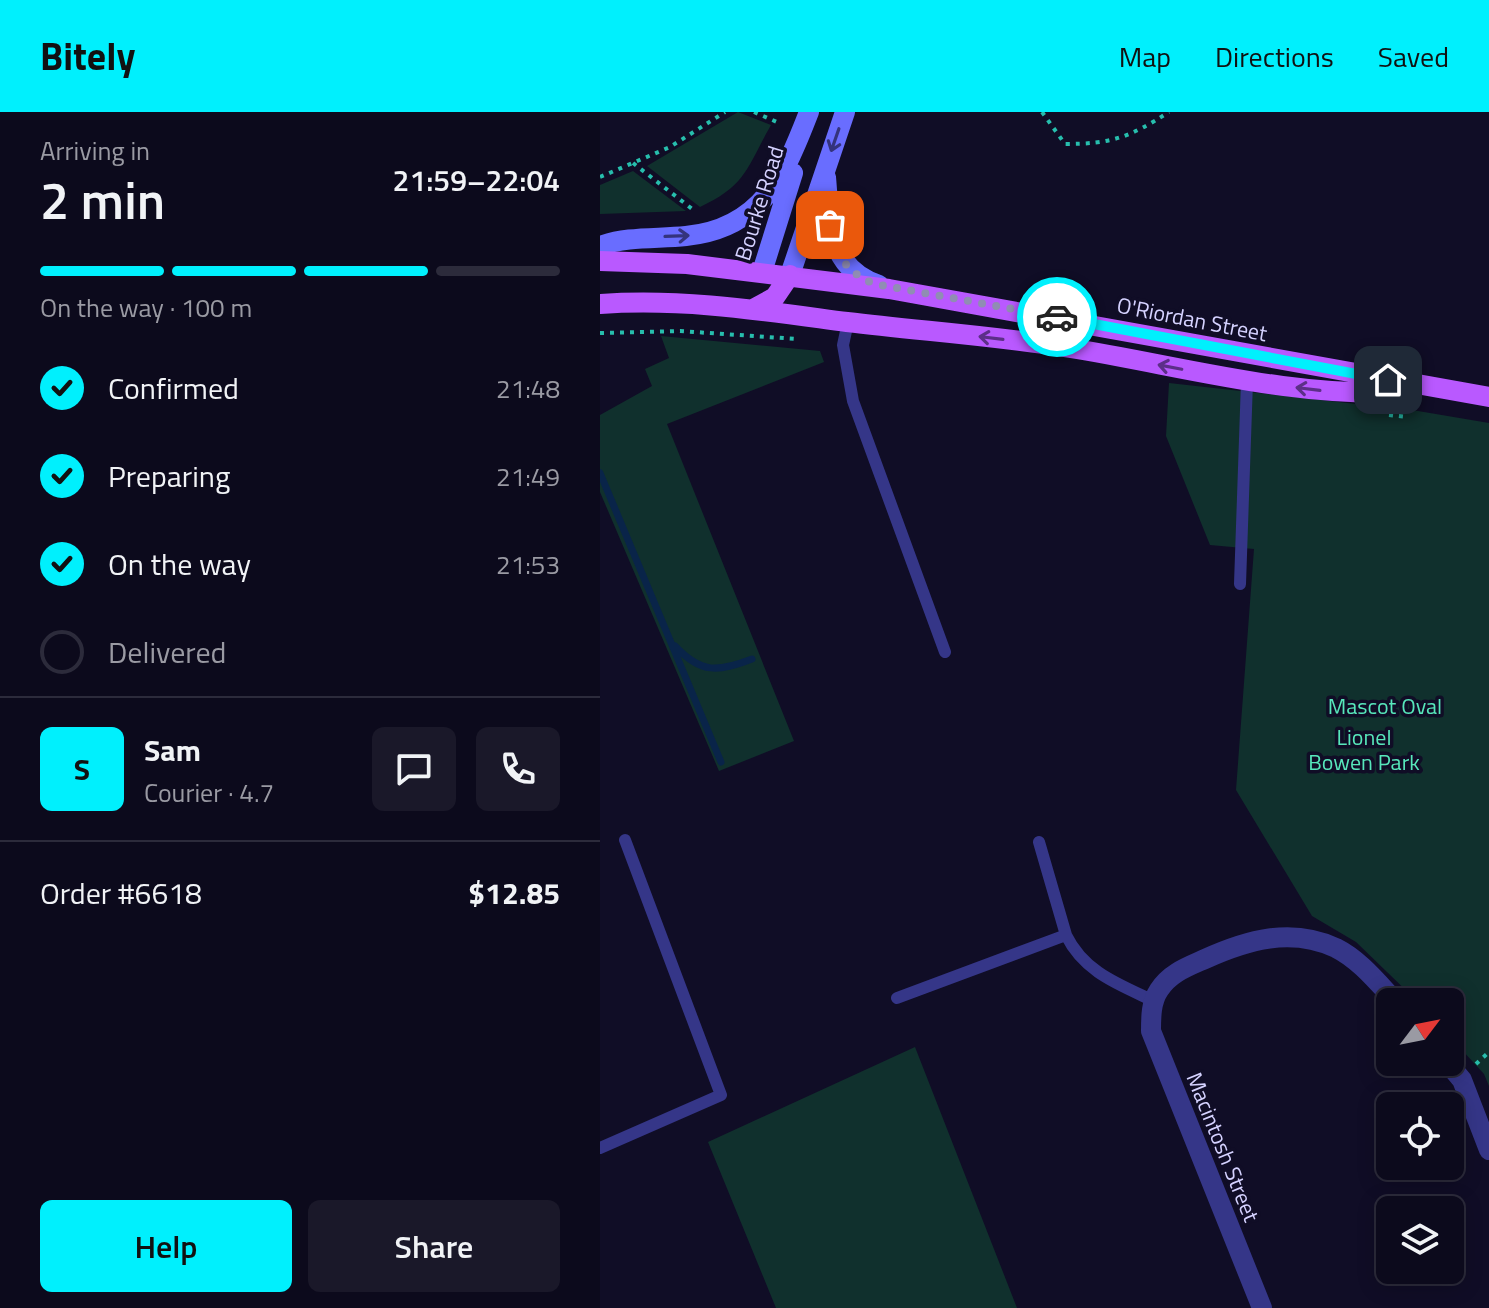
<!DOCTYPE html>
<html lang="en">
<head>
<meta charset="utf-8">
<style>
	:root { --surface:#0c0a1c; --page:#1a1829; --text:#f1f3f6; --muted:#9a9aa3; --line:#2c2b3b; --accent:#00f0fd }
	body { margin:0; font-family:"Titillium Web",sans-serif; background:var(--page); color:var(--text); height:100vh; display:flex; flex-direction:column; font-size:30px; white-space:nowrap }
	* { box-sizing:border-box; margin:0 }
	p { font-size:26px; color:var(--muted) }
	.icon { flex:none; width:44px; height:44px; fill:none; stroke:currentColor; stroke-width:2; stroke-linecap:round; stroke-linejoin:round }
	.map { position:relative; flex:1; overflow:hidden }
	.drawer { display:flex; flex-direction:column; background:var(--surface); width:600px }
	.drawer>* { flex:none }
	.needle { width:52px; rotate:58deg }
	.tools { position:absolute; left:776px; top:876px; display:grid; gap:16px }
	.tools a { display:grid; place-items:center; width:88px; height:88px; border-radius:12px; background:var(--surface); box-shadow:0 4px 20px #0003,0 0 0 2px var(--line); font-size:40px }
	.pin { position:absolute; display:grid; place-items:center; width:68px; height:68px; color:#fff; margin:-34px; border-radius:16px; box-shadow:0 4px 12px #0006 }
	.courier { position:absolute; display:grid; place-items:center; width:80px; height:80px; margin:-40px; border:6px solid #00f0fd; border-radius:50%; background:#fff; color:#222; box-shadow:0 2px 10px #0007 }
	.head em { font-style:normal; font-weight:600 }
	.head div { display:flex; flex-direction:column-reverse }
	.head { display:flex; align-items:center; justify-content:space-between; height:136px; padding:0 40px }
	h1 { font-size:52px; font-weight:600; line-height:60px }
	.bar { display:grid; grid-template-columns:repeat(4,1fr); gap:12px 8px; align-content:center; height:96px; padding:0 40px }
	.bar i { height:10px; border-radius:6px; background:var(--line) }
	.bar .active { background:var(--accent) }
	.bar p { grid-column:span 4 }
	.line { display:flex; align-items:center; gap:20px; padding:0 40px; border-top:2px solid var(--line) }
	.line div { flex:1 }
	.round { display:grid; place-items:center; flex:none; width:84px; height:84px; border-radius:12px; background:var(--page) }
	ol { padding:0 40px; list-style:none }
	li { display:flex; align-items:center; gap:24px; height:88px }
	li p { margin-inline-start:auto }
	li .icon { padding:8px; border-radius:50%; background:var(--accent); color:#111; stroke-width:4 }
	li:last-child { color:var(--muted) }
	li i { width:44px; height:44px; border:4px solid var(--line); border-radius:50% }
	.button { display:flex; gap:16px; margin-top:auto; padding:16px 40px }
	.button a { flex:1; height:92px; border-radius:12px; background:var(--accent); color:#111; font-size:32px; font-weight:600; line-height:92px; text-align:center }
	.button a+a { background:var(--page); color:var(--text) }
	header { display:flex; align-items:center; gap:48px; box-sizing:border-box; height:112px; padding:0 40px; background:var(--accent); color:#111 }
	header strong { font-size:38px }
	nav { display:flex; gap:44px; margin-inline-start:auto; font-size:28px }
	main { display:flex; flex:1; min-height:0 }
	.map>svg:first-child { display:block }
	.green { fill:#10302d }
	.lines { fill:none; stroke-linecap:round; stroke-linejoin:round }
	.stream { stroke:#092449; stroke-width:7 }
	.path { stroke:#27bead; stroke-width:4; stroke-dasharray:4 6; stroke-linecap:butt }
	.service { stroke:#353688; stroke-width:12 }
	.minor { stroke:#353688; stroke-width:20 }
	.secondary { stroke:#696dff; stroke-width:20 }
	.primary { stroke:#b959ff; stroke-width:20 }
	.oneway { stroke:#34337d }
	.oneway2 { stroke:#5c2f88 }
	.done { stroke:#908db3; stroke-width:8; stroke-dasharray:0 14.4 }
	.route { stroke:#00f0fd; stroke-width:10 }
	.labels { text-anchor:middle; stroke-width:7; stroke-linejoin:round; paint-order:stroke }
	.street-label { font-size:22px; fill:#d5d2ff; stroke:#100d26 }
	.park-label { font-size:22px; fill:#57e7bb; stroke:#100d26 }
</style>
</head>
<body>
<header>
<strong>Bitely</strong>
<nav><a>Map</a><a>Directions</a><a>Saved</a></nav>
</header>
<main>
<section class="drawer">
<div class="head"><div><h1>2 min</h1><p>Arriving in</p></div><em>21:59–22:04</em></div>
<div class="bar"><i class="active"></i><i class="active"></i><i class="active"></i><i></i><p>On the way · 100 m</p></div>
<ol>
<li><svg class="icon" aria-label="check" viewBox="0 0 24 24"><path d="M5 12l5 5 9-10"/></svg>Confirmed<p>21:48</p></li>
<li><svg class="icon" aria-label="check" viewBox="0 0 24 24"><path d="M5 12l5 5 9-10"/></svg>Preparing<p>21:49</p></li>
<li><svg class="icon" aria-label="check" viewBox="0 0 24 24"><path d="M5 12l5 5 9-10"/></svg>On the way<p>21:53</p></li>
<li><i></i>Delivered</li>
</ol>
<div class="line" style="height:144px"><b class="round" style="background:var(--accent);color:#111">S</b><div><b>Sam</b><p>Courier · 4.7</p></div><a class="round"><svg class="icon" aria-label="chat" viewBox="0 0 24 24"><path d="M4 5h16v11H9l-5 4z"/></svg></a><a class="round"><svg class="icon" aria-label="phone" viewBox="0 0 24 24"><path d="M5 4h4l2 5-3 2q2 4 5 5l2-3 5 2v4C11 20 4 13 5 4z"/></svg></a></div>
<div class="line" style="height:104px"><div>Order #6618</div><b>$12.85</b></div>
<div class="button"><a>Help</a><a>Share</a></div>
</section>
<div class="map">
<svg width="889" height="1196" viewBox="0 0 889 1196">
	<rect width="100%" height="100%" fill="#100d26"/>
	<!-- green -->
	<path class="green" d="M 138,0 L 171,13 C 147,55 147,73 100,95 L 47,54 Z
		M 33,59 L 86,99 L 0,102 L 0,73 Z
		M 61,224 L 220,239 L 224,250 L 67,312 L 194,629 L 119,659 L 0,380 L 0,303 L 52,274 L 45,257 L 69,246 Z
		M 569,271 L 818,299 L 889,311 L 889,974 L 884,962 L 850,925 L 850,890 L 818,890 L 756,830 L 712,804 L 636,678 L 654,437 L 610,433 L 566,324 Z
		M 315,935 L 417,1196 L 176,1196 L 108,1030 Z"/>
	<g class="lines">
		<!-- stream -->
		<path class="stream" d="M 0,361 L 121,650
			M 75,534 C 101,562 118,560 152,547"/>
		<!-- path -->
		<path class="path" d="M 154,0 L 177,10
			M 442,0 L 465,32 C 512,32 530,25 569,0
			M 33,51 L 96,100
			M 0,65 L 70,35 L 125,0
			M 0,221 L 80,219 L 197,227
			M 789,303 L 807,305
			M 876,952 L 889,940"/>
		<!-- service -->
		<path class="service" d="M 248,210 L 243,233 L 253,289 L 345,540
			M 640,472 L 647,269
			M 466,823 C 484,860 518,872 554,889
			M 297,886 L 466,823 L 439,730
			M 0,1036 L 121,983 L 25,728"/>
		<!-- minor -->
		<path class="minor" d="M 847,950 L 862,968 L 889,1038
			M 662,1196 L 551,919 C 551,905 551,890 559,878 C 570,861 587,855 605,847 C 647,828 691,815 736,836 C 760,848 778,871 796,890"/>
		<!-- secondary -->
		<path class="secondary" d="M 226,65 C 230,111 228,156 279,173
			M 0,134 C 28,124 57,127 86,124 C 162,117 185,62 209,0
			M 162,160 L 193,61
			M 190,163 L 245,0"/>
		<!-- primary -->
		<path class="primary" d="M 0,149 L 87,152 L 289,177 L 889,285
			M 0,192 C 84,186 164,199 247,210 C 321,219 397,224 470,236 C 582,254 691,286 806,280
			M 155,196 L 175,185 L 190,163"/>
	</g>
	<!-- one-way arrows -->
	<defs><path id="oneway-shaft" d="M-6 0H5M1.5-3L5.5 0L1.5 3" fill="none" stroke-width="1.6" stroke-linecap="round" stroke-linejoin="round" transform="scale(2)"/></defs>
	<g class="oneway">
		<use href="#oneway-shaft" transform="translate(235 28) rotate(109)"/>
		<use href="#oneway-shaft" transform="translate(77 124) rotate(-2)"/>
	</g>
	<g class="oneway2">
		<use href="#oneway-shaft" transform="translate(391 226) rotate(-173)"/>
		<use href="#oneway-shaft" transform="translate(570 255) rotate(-169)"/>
		<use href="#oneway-shaft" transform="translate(708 277) rotate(-173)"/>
	</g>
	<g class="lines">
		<!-- done -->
		<path class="done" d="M 230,113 C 234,142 247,161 275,172 L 457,205"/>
		<!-- route -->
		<path class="route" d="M 457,205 L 788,268"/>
	</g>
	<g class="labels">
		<!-- street labels -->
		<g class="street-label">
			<text transform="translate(159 91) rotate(-73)" y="8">Bourke Road</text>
			<text transform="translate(592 207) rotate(11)" y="8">O'Riordan Street</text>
			<text transform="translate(623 1035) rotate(68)" y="8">Macintosh Street</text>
		</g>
		<!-- park labels -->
		<g class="park-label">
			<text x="785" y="602">Mascot Oval</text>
			<text x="764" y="633">Lionel<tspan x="764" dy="25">Bowen Park</tspan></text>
		</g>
	</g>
</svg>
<div class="tools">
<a><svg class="needle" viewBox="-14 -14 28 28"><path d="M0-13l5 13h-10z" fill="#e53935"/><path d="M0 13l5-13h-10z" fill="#9a9aa3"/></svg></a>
<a><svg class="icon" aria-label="locate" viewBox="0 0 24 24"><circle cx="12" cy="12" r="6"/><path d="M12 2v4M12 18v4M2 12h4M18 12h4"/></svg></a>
<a><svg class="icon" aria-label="layers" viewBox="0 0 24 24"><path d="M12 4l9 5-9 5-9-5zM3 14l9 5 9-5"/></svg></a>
</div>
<div class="pin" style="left:230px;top:113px;background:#ea580c"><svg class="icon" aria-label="bag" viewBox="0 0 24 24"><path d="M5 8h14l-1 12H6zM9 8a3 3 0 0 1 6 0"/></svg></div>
<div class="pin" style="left:788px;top:268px;background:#1f2937"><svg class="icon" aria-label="home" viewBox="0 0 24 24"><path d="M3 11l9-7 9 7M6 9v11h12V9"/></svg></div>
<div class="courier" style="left:457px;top:205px"><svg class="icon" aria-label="car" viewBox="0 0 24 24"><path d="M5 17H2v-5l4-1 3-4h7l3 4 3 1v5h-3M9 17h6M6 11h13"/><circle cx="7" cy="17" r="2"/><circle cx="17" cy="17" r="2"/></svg></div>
</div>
</main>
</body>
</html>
